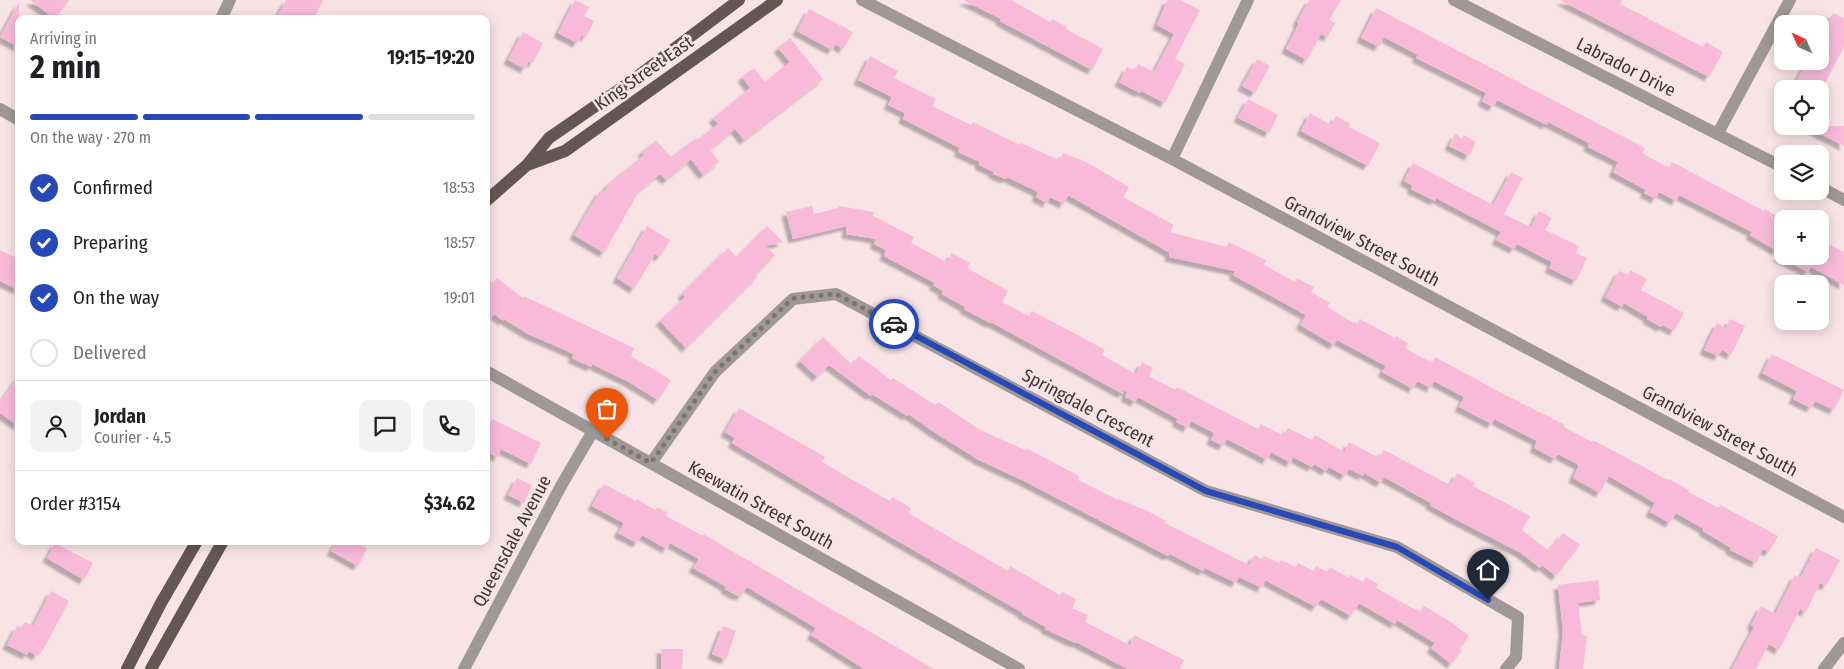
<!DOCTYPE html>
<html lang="en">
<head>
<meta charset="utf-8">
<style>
	:root { --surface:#fff; --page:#f2f2f2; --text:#202124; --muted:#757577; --line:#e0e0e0; --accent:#2749b8 }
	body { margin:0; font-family:"Fira Sans Condensed",sans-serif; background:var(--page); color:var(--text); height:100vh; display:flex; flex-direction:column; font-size:19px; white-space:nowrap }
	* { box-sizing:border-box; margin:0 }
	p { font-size:16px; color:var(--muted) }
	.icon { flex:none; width:28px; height:28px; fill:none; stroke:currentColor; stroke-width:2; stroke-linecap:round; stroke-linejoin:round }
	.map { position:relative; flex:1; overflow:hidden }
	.drawer { position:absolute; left:15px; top:15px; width:475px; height:530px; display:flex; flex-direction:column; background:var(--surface); border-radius:10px; box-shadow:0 2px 12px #0003 }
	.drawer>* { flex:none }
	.needle { width:32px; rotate:315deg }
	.buttons { position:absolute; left:1774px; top:15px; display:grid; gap:10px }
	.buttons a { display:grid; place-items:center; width:55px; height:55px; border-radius:10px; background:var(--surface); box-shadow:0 2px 12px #0003; font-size:25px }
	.pin { position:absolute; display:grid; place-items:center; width:42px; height:42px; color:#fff; margin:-51px -21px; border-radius:50% 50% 50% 0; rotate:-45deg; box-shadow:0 0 5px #0007 }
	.pin .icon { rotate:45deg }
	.courier { position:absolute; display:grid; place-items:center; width:50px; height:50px; margin:-25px; border:4px solid #2749b8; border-radius:50%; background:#fff; color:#222; box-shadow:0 1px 6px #0007 }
	.summary em { font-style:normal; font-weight:700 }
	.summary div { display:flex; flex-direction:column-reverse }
	.summary { display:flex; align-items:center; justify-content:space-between; height:85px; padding:0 15px }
	h1 { font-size:32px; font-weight:700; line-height:38px }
	.bar { display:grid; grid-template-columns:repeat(4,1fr); gap:8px 5px; align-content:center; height:60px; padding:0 15px }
	.bar i { height:6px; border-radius:4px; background:var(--line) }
	.bar .selected { background:var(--accent) }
	.bar p { grid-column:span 4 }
	.line { display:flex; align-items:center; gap:12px; padding:0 15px; border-top:1px solid var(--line) }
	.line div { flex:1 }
	.round { display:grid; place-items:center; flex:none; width:52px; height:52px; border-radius:10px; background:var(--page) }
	ol { padding:0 15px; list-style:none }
	li { display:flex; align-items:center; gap:15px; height:55px }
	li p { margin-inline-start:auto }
	li .icon { padding:5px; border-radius:50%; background:var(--accent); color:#fff; stroke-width:4 }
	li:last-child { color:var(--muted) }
	li i { width:28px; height:28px; border:2px solid var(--line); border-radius:50% }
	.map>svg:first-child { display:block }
	.building { fill:#f9bada; filter:url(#shadow) }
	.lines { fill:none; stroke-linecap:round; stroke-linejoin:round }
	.street { stroke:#a09896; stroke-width:12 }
	.primary { stroke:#645653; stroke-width:12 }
	.done { stroke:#7e7374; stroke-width:5; stroke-dasharray:0 9 }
	.route { stroke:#2749b8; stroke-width:6 }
	.labels { text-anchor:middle; stroke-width:5; stroke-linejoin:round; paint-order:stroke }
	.street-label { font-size:18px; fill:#3d3637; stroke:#f8e3e6 }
</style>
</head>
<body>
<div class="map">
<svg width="1844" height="669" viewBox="0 0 1844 669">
	<defs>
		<filter id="shadow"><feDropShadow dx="-4.5" dy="4.5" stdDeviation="1" flood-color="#0004"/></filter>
	</defs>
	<rect width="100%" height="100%" fill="#f8e3e6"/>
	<!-- building -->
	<path class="building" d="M 30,0 L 69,0 L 55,19 Z
		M 286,0 L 323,0 L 314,19 L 276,19 Z
		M 575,0 L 589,7 L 584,16 L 594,21 L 586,37 L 582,35 L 577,43 L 558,33 Z
		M 963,0 L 1011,0 L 1050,22 L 1052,19 L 1067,27 L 1066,29 L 1103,49 L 1092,70 L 1000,21 L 1001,19 Z
		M 1167,0 L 1180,0 L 1200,10 L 1175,59 L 1185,64 L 1165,103 L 1141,91 L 1140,93 L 1119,82 L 1127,67 L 1134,71 L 1138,64 L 1154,72 L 1174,34 L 1157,25 Z
		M 1309,0 L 1341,0 L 1329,20 L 1335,23 L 1328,37 L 1321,34 L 1307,60 L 1286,49 L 1299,23 L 1297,22 Z
		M 1560,0 L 1622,0 L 1620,4 L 1703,47 L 1706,42 L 1723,52 L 1709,77 Z
		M 19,2 L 19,47 L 0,37 Z
		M 1376,8 L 1645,148 L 1642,153 L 1669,168 L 1672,162 L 1764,211 L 1765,209 L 1778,217 L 1775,222 L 1782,227 L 1782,240 L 1777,251 L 1750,235 L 1752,232 L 1679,195 L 1676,201 L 1659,192 L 1656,199 L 1644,193 L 1646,190 L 1613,172 L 1618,162 L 1588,147 L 1589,143 L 1548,122 L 1547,125 L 1497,100 L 1493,107 L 1482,101 L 1486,93 L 1416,58 L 1418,55 L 1384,37 L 1379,47 L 1361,38 Z
		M 809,9 L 853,32 L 843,49 L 836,44 L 832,50 L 797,31 Z
		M 1833,13 L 1844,18 L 1844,47 L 1822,89 L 1792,89 L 1807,61 L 1820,61 L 1820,46 L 1827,34 L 1823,32 Z
		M 523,32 L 543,43 L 533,63 L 529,61 L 525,69 L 508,60 Z
		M 790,38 L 823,79 L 744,140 L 735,129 L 710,149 L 719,162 L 703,175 L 691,159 L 666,180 L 660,174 L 639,191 L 604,253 L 574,235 L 600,191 L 604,192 L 609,183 L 644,155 L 642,152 L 656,140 L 671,157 L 696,138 L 697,140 L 718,124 L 713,118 L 750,88 L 742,77 L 754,68 L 765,82 L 790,62 L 778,48 Z
		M 870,56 L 898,71 L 894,78 L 936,99 L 932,106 L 971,125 L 973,122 L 1020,145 L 1021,143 L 1059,160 L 1063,153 L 1086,162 L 1129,187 L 1123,197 L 1174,225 L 1170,232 L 1226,247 L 1229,242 L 1243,249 L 1266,260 L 1264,265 L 1295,282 L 1297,278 L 1314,287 L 1311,292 L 1330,303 L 1327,307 L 1357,325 L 1360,319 L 1395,338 L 1396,336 L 1408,343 L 1405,348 L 1432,363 L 1435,357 L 1507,396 L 1565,425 L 1564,427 L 1592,442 L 1593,440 L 1668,480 L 1669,479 L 1689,490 L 1688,492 L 1719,508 L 1720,505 L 1778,536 L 1769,552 L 1763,549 L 1756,563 L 1730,550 L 1731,548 L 1703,531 L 1704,529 L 1676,513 L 1670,523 L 1650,512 L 1655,503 L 1609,476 L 1600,493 L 1573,478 L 1579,465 L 1558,454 L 1555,459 L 1534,448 L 1537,441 L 1494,419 L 1492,424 L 1459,407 L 1464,397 L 1434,381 L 1431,388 L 1417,381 L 1413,389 L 1382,372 L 1386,366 L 1337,340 L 1334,345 L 1300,325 L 1306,315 L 1233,275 L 1235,271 L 1169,257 L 1170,253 L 1068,195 L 1064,204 L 1050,197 L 1047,203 L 1036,197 L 1038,192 L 1007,177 L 1006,179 L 993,174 L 994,172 L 979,165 L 980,162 L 958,152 L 960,148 L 903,119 L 905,113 L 888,105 L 892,97 L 858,80 Z
		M 1257,59 L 1270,66 L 1255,93 L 1242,86 Z
		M 1248,99 L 1278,115 L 1269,133 L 1238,118 Z
		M 1310,113 L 1331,125 L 1336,116 L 1350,124 L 1349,127 L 1380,143 L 1368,166 L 1301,131 Z
		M 1805,126 L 1844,126 L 1844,146 Z
		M 1455,134 L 1462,138 L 1464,135 L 1476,142 L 1469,156 L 1449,146 Z
		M 1413,163 L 1493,205 L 1511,172 L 1523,178 L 1504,214 L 1531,227 L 1539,211 L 1552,218 L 1545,230 L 1579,246 L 1576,253 L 1587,258 L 1576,281 L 1549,268 L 1552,262 L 1517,244 L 1514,249 L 1496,240 L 1501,232 L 1436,198 L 1435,201 L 1411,189 L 1413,186 L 1404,181 Z
		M 812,206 L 814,214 L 838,208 L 839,206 L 874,212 L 873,216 L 914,237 L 911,243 L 947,262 L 952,253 L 970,263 L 967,268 L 1008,291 L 1002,302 L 1029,316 L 1032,311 L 1085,339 L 1105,350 L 1102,355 L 1136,374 L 1142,362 L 1153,368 L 1149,376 L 1175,390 L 1177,387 L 1258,429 L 1261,424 L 1284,436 L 1288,428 L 1312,440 L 1315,435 L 1344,452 L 1349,442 L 1379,458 L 1384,450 L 1450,485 L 1457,473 L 1475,483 L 1473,486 L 1530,516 L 1522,530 L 1549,551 L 1563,533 L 1580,545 L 1556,576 L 1542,565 L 1540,568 L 1521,553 L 1455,519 L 1430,505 L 1431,503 L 1384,477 L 1381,483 L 1364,473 L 1363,476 L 1349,469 L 1345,476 L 1329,467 L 1326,471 L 1314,464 L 1312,467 L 1293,457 L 1291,463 L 1271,452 L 1267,460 L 1227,439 L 1223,446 L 1211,440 L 1214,433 L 1191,421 L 1188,428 L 1176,422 L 1178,419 L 1138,397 L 1135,402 L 1125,397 L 1127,392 L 1124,390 L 1123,394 L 991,322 L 990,323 L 964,309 L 965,307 L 942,294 L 943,291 L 933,285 L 935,283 L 884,256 L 886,250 L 874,244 L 876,239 L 846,234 L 847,226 L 793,239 L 786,212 Z
		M 647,226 L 670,240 L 660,257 L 655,254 L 634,289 L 617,278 Z
		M 767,226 L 783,242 L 766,246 L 775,255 L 755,275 L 757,277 L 686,348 L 660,321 L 685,297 L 682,294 L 728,248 L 737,257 Z
		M 1820,240 L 1844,252 L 1844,285 L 1811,267 L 1808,272 L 1776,256 L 1820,256 Z
		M 0,250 L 19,259 L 19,290 L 0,281 Z
		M 1630,270 L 1647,279 L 1641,290 L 1684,313 L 1674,331 L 1663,325 L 1661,327 L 1647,319 L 1648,317 L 1624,303 L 1622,307 L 1605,297 L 1619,271 L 1628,275 Z
		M 486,278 L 493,283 L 497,278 L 523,298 L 524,296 L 634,348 L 631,356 L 671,380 L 658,400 L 629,382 L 592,364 L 591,367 L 572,358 L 574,354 L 528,334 L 504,319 L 503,321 L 494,314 L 486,326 Z
		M 1730,319 L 1745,326 L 1731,355 L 1722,350 L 1718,356 L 1704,350 L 1717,323 L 1726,328 Z
		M 823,337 L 852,365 L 859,356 L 891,380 L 893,378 L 935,405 L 938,402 L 980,430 L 1025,450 L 1026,448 L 1079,476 L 1078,480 L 1118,500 L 1118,499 L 1148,511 L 1166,521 L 1165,523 L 1249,565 L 1254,555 L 1262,559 L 1264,556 L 1279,563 L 1281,560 L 1296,567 L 1298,563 L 1313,571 L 1316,566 L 1327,572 L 1330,567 L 1349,578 L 1350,575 L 1363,582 L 1366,577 L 1378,584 L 1376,588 L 1416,610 L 1416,609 L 1420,612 L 1424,606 L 1451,622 L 1469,636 L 1460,648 L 1462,650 L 1451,664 L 1431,648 L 1435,643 L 1397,620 L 1395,624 L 1359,603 L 1351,616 L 1321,599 L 1316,607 L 1265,580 L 1262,588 L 1239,577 L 1236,583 L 1205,568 L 1203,571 L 1170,554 L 1168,556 L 1022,480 L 979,460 L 937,434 L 908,414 L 907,416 L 872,394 L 871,396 L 829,365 L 817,377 L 800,361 Z
		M 1772,354 L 1844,390 L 1834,410 L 1815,401 L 1811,408 L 1793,399 L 1797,391 L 1762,373 Z
		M 19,376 L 19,426 L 0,413 L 0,402 Z
		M 739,408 L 825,457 L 822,462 L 851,479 L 890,501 L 892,497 L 911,508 L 908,513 L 1008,571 L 1010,566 L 1060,595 L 1062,592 L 1076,599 L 1072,608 L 1088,615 L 1085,622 L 1130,645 L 1134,635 L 1184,660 L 1180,669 L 1128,669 L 1076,642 L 1075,643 L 1045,629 L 1046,627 L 1022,614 L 1023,613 L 889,536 L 732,443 L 735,438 L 725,432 Z
		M 492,419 L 541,443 L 531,464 L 501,449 L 498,457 L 486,452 L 486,430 Z
		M 517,478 L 532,485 L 524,503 L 508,495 Z
		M 604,484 L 636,501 L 637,499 L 655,510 L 657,507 L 668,513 L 666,516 L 703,536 L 703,534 L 934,669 L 864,669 L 811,635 L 816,628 L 747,587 L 741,596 L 739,595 L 738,596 L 725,589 L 726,587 L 723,585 L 693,568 L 699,559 L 670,543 L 667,549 L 642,535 L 637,543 L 618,533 L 624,523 L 592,506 Z
		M 337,541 L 354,541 L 367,549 L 358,566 L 331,551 Z
		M 55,543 L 93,563 L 84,580 L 47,558 Z
		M 1816,548 L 1840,560 L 1826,586 L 1820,583 L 1806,612 L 1800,609 L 1779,650 L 1769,644 L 1756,669 L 1732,669 L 1754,627 L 1751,625 L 1761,606 L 1775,614 L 1795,575 L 1800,578 Z
		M 1598,580 L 1600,600 L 1578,603 L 1582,635 L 1587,636 L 1583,669 L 1559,669 L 1563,631 L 1558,585 Z
		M 51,591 L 69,601 L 43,650 L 41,649 L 37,656 L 29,651 L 27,655 L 7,645 L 17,626 L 21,628 L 25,622 L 33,626 Z
		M 723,626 L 736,631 L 726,660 L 712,654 Z
		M 661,649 L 683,649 L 682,669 L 661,669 Z"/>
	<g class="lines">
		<!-- street -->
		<path class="street" d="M 862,0 L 1172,159 L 1844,517
			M 1454,0 L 1782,167
			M 221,19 L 230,0
			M 0,109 L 19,120
			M 1718,133 L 1790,0
			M 1172,159 L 1248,0
			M 1820,187 L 1844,200
			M 486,371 L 1019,669
			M 651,463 L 715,372 L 793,299 L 836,294 L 1206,491 L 1397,547 L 1518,617 L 1516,657 L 1506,669
			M 464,669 L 561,486 L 593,431
			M 1824,669 L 1844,643"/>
		<!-- primary -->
		<path class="primary" d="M 527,165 L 565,151 L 777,0
			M 486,201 L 527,165 L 549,138 L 626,85 L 739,0
			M 127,669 L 161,603 L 197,541
			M 151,669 L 223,541"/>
	</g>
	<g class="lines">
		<!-- done -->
		<path class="done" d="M 607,439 L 651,463 L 715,372 L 793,298 L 836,294 L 894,324"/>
		<!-- route -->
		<path class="route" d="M 894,324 L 1206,491 L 1397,547 L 1488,600"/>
	</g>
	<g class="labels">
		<!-- street labels -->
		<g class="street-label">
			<text transform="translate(1626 67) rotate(27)" y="6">Labrador Drive</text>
			<text transform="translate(644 73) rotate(-35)" y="6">King Street East</text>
			<text transform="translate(1362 241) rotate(28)" y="6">Grandview Street South</text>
			<text transform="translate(1088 408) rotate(28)" y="6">Springdale Crescent</text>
			<text transform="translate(1720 431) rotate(28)" y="6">Grandview Street South</text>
			<text transform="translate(761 505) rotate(29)" y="6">Keewatin Street South</text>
			<text transform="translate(512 541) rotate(-62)" y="6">Queensdale Avenue</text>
		</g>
	</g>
</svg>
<div class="buttons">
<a><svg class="needle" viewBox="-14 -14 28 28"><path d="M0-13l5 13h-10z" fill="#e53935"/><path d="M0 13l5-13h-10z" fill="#757577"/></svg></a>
<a><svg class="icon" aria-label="locate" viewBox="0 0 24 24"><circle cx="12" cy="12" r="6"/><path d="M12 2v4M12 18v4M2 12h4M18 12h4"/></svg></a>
<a><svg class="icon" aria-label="layers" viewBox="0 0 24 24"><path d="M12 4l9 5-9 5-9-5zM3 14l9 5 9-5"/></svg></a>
<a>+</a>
<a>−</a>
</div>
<div class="pin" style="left:607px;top:439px;background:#ea580c"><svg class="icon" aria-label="bag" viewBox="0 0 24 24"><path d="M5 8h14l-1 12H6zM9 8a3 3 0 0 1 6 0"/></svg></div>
<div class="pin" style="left:1488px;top:600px;background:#1f2937"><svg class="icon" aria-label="home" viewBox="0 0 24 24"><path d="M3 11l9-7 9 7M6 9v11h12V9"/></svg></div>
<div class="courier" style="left:894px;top:324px"><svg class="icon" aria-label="car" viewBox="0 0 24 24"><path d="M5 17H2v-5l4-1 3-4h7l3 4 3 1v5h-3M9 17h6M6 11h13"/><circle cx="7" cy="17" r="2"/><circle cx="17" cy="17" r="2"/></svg></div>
<section class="drawer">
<div class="summary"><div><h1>2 min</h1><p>Arriving in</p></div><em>19:15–19:20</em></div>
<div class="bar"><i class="selected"></i><i class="selected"></i><i class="selected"></i><i></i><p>On the way · 270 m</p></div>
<ol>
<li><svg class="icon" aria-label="check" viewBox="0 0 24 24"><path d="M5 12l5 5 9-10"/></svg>Confirmed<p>18:53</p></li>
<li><svg class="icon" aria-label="check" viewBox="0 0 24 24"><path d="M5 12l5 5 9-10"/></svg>Preparing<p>18:57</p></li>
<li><svg class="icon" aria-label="check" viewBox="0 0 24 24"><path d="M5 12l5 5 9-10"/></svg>On the way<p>19:01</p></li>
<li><i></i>Delivered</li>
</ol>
<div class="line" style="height:90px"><a class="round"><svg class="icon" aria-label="person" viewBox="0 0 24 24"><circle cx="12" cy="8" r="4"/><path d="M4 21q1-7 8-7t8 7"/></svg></a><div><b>Jordan</b><p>Courier · 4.5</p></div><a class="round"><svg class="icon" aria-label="chat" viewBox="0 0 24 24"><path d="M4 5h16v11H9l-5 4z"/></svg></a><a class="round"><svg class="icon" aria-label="phone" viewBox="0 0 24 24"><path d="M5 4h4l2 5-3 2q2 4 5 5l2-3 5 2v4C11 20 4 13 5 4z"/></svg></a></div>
<div class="line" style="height:65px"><div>Order #3154</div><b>$34.62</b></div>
</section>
</div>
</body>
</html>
